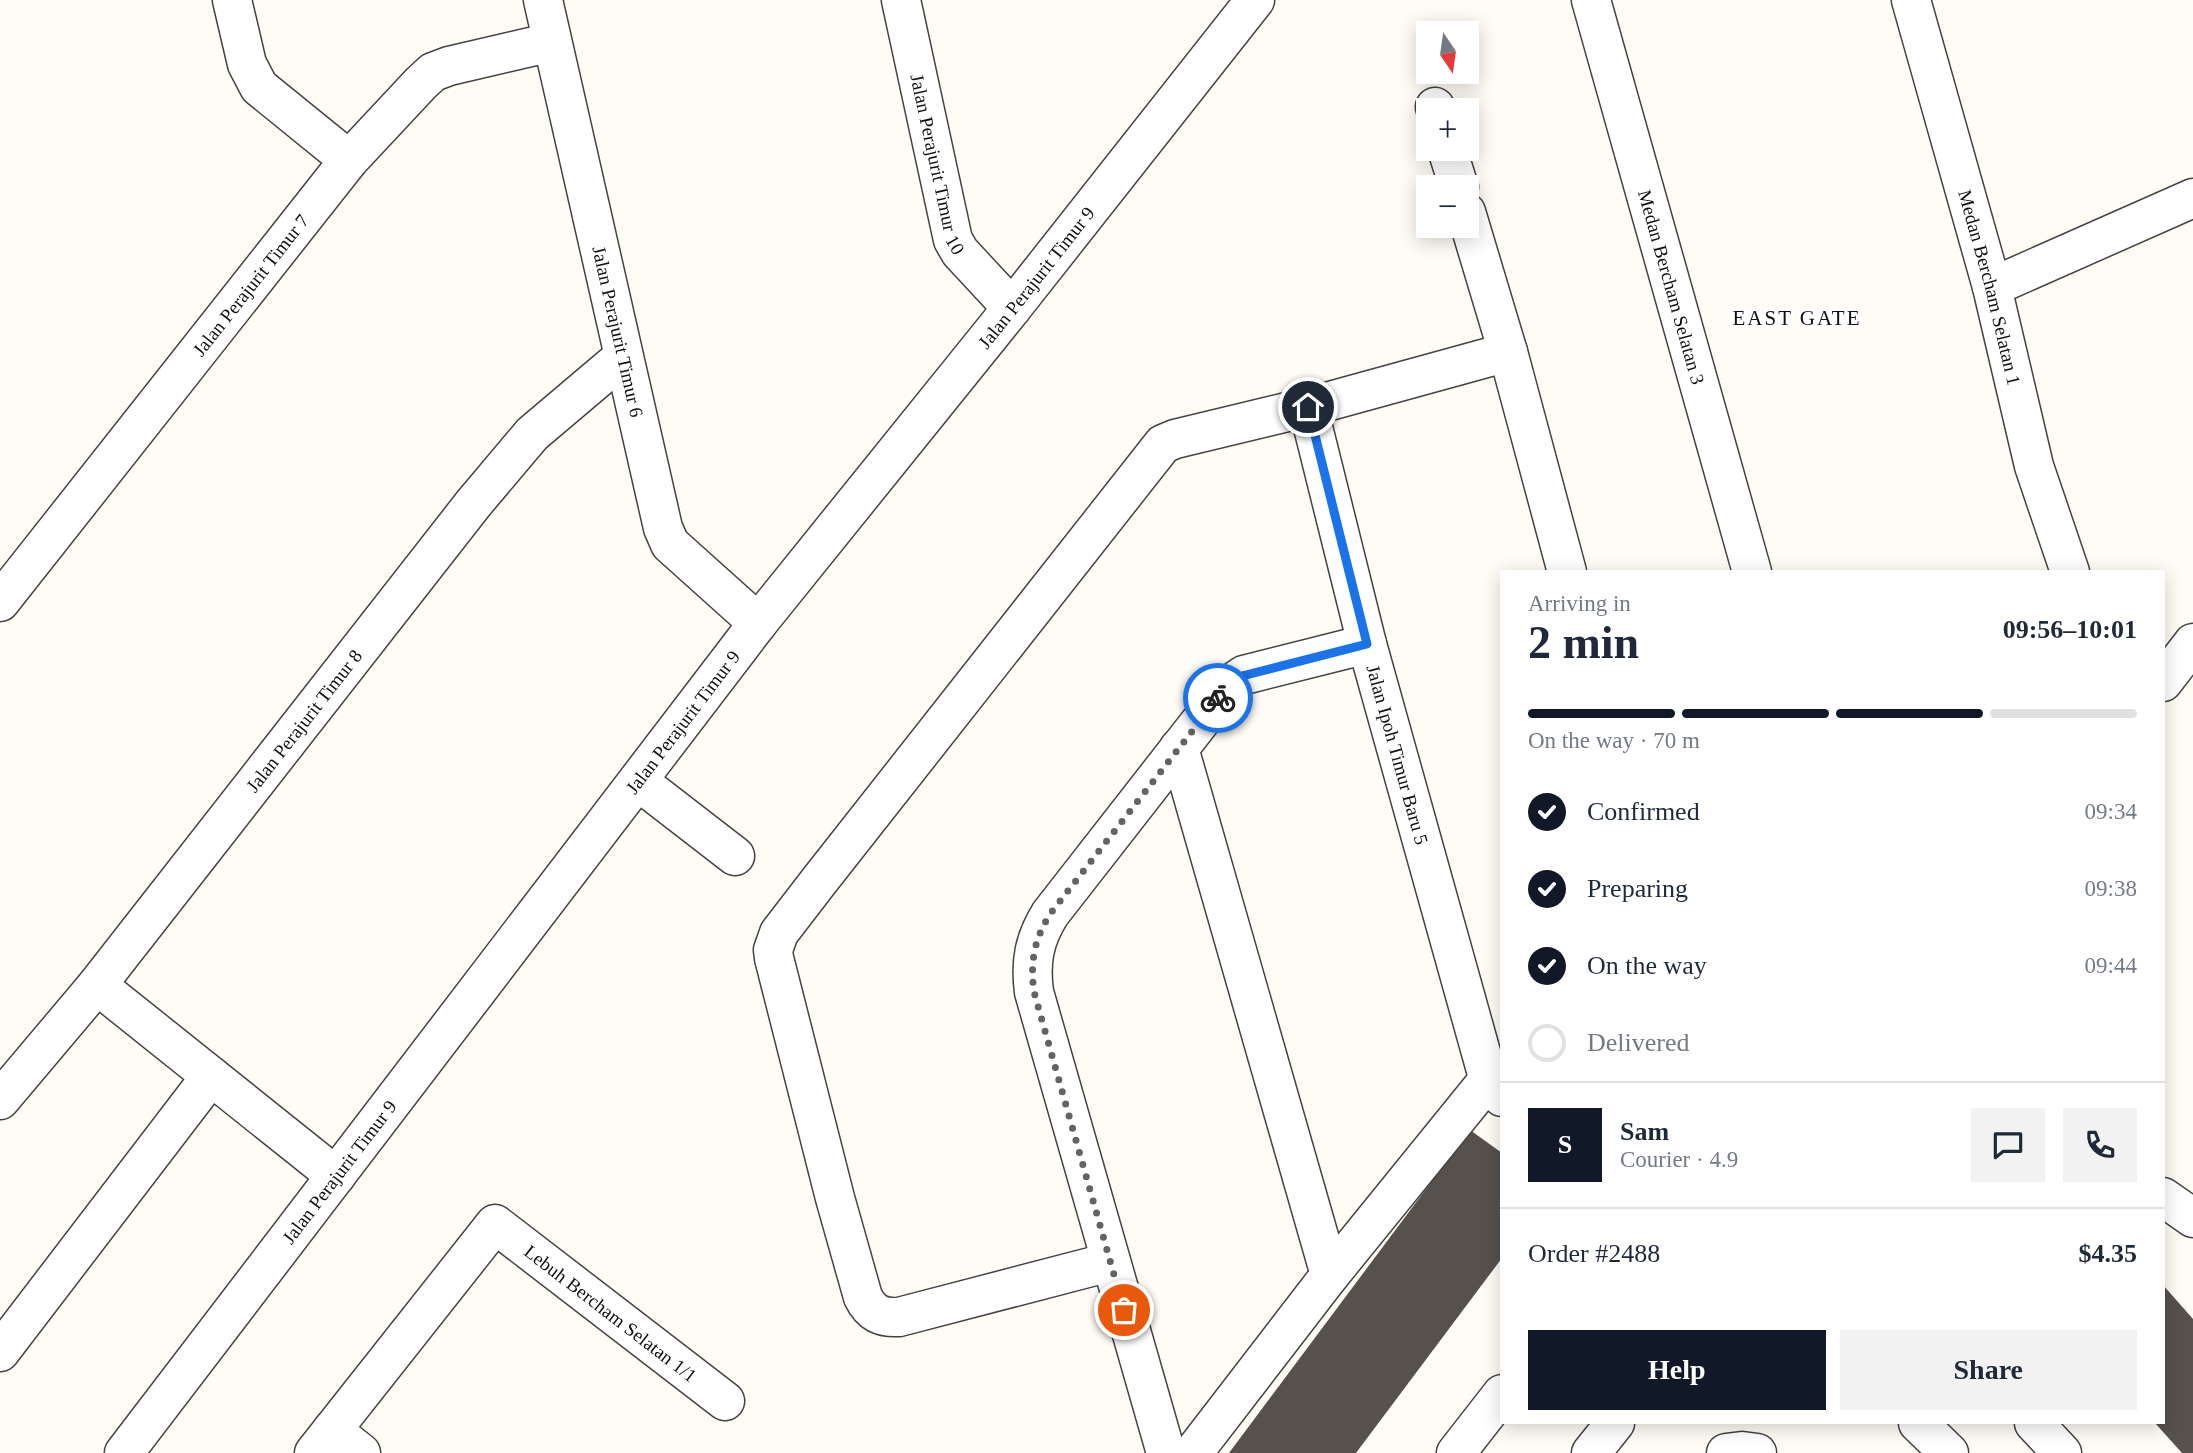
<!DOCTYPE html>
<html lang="en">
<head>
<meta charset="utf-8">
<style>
	:root { --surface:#fff; --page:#f2f2f3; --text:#1f2937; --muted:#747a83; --line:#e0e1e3; --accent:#111827 }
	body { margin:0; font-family:"Times New Roman",serif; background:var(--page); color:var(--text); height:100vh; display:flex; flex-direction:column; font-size:26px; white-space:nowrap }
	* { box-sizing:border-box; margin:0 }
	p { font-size:23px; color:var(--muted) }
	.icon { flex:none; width:38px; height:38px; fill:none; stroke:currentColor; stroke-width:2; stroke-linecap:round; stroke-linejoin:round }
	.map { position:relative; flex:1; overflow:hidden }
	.sheet { position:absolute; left:1500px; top:570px; width:665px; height:854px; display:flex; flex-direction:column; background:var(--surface); border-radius:0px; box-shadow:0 4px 18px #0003 }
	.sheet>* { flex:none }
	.needle { width:46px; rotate:167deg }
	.controls { position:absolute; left:1416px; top:21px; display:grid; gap:14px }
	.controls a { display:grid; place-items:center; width:63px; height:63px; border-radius:0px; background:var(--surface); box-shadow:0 4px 18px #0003; font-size:35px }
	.pin { position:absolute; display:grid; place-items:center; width:60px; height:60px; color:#fff; margin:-30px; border:4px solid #fff; border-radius:50%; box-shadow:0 2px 7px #0007 }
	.courier { position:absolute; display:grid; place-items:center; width:70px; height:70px; margin:-35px; border:5px solid #1a73e8; border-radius:50%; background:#fff; color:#222; box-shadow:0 2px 9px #0007 }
	.overview em { font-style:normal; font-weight:800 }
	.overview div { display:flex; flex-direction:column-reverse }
	.overview { display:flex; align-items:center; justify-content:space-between; height:119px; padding:0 28px }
	h1 { font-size:46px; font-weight:800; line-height:52px }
	.bar { display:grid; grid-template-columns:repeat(4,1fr); gap:10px 7px; align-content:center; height:84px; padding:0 28px }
	.bar i { height:9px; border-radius:5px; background:var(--line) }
	.bar .on { background:var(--accent) }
	.bar p { grid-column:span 4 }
	.line { display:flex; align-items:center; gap:18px; padding:0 28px; border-top:2px solid var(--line) }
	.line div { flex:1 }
	.round { display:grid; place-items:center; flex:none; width:74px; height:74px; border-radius:0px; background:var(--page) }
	ol { padding:0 28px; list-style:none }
	li { display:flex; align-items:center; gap:21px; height:77px }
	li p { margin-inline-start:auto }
	li .icon { padding:7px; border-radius:50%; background:var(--accent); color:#fff; stroke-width:4 }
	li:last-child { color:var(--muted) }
	li i { width:38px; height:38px; border:4px solid var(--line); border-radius:50% }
	.primary-button { display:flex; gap:14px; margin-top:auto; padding:14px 28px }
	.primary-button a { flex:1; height:80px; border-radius:0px; background:var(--accent); color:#fff; font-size:28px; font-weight:800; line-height:80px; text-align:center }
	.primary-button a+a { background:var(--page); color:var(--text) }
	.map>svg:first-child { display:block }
	.building { fill:#57514d }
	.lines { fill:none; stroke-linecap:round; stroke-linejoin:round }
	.minor-casing { stroke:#434343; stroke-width:41 }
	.minor { stroke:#fff; stroke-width:38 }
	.done { stroke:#636360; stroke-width:7; stroke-dasharray:0 12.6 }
	.route { stroke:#1a73e8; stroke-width:9 }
	.labels { text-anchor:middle; stroke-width:7; stroke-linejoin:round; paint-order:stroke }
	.street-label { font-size:19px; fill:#101010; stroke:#fff }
	.neighbourhood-label { font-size:21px; letter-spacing:2px; fill:#101010; stroke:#fff }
</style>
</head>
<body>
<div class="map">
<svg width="2193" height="1453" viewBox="0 0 2193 1453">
	<rect width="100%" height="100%" fill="#fefcf4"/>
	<!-- building -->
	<path class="building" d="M 1470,1130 L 1502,1153 L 1502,1258 L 1356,1453 L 1229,1453 Z
		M 2163,1285 L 2193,1319 L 2193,1453 L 2182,1453 L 2155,1423 L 2163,1423 Z"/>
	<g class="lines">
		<!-- minor casing -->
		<g class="minor-casing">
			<g id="minor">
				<path d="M 232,0 L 247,64 L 259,87 L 349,160"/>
				<path id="s1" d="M 543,0 L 663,528 L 670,544 L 758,623"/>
				<path id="s2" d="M 901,0 L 953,240 L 960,252 L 1012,308"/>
				<path id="s3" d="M 1591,0 L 1752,572"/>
				<path id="s4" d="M 1911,0 L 1992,287 L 2034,466 L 2070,572"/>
				<path d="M 1435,107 L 1436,110"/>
				<path d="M 1447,149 L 1459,187"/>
				<path d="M 1466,212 L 1508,352 L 1567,572"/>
				<path d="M 1992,287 L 2193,198"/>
				<path id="s5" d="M 1308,407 L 1367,644 L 1487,1074 L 1502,1097"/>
				<path id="s6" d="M 0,602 L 349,160 L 421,83 L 433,72 L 449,66 L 552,42"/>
				<path d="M 2163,682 L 2193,643"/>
				<path d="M 1179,748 L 1330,1275"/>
				<path d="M 638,781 L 735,856"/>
				<path d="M 97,985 L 336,1176"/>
				<path id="s7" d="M 0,1100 L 97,985 L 473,504 L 532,434 L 623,357"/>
				<path d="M 2163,1197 L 2193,1218"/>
				<path d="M 1110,1262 L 899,1317 C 881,1318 871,1313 863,1297 L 835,1198 L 774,958 L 773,950 L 779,933 L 819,881 L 1163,444 L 1175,439 L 1308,407 L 1508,352"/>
				<path d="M 0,1352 L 211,1076"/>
				<path d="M 1918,1423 L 1949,1453"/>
				<path d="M 2034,1423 L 2062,1453"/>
				<path d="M 332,1430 L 361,1453"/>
				<path id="s8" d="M 124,1453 L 758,623 L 1012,308 L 1255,0"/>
				<path id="s9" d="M 314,1453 L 495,1224 L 725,1401"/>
				<path d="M 1166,1453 L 1034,992 C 1030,962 1034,940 1050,914 L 1228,686 L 1244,675 L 1367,644"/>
				<path d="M 1193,1453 L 1330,1275 L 1489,1079"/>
				<path d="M 1456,1453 L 1502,1394"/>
				<path d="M 1591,1453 L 1615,1423"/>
				<path d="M 1726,1453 L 1742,1451 L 1757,1453"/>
			</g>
		</g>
		<!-- minor -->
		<use href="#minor" class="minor"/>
	</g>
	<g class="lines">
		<!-- done -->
		<path class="done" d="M 1124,1310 L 1034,992 C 1030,962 1034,940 1050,914 L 1218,698"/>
		<!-- route -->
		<path class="route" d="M 1218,698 L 1238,677 L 1367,644 L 1308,407"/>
	</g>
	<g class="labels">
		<!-- street labels -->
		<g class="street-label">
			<text dy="7" stroke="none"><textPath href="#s2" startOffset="168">Jalan Perajurit Timur 10</textPath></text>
			<text dy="7" stroke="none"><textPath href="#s8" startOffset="1488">Jalan Perajurit Timur 9</textPath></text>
			<text dy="7" stroke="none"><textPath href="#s6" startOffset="404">Jalan Perajurit Timur 7</textPath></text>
			<text dy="7" stroke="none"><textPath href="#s3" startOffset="298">Medan Bercham Selatan 3</textPath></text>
			<text dy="7" stroke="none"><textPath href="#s4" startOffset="298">Medan Bercham Selatan 1</textPath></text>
			<text dy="7" stroke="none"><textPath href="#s1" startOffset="340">Jalan Perajurit Timur 6</textPath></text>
			<text dy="7" stroke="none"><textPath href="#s7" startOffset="486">Jalan Perajurit Timur 8</textPath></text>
			<text dy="7" stroke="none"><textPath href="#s8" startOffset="920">Jalan Perajurit Timur 9</textPath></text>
			<text dy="7" stroke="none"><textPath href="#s5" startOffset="359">Jalan Ipoh Timur Baru 5</textPath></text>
			<text dy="7" stroke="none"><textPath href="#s8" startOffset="354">Jalan Perajurit Timur 9</textPath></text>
			<text dy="7" stroke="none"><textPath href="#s9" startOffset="438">Lebuh Bercham Selatan 1/1</textPath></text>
		</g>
		<!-- neighbourhood labels -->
		<g class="neighbourhood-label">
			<text x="1797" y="325">EAST GATE</text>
		</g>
	</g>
</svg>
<div class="controls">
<a><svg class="needle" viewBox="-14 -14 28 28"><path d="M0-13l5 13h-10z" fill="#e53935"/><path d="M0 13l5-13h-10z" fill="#747a83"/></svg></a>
<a>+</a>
<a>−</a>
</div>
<div class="pin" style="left:1124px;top:1310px;background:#ea580c"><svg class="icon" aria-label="bag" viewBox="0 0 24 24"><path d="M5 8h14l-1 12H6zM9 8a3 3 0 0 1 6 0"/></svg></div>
<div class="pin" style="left:1308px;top:407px;background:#1f2937"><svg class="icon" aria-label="home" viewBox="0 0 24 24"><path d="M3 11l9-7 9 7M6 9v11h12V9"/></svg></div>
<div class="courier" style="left:1218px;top:698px"><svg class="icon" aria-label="bike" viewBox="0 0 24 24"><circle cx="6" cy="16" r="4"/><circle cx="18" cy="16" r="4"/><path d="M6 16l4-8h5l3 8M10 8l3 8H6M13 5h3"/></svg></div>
<section class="sheet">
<div class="overview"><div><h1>2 min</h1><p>Arriving in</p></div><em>09:56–10:01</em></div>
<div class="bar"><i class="on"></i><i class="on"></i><i class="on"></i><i></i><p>On the way · 70 m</p></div>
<ol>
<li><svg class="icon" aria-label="check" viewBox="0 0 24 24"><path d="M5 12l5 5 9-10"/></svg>Confirmed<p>09:34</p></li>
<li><svg class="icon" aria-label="check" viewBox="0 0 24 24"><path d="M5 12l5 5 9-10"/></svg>Preparing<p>09:38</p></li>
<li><svg class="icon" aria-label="check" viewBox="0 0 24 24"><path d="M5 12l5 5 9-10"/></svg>On the way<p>09:44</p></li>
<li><i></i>Delivered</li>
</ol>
<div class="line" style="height:126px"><b class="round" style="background:var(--accent);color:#fff">S</b><div><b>Sam</b><p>Courier · 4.9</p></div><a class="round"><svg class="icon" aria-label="chat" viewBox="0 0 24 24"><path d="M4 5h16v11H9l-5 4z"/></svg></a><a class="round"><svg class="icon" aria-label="phone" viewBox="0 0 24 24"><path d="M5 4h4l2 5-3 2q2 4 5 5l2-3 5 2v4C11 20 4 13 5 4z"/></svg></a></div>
<div class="line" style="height:91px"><div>Order #2488</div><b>$4.35</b></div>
<div class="primary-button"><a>Help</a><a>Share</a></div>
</section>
</div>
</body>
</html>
